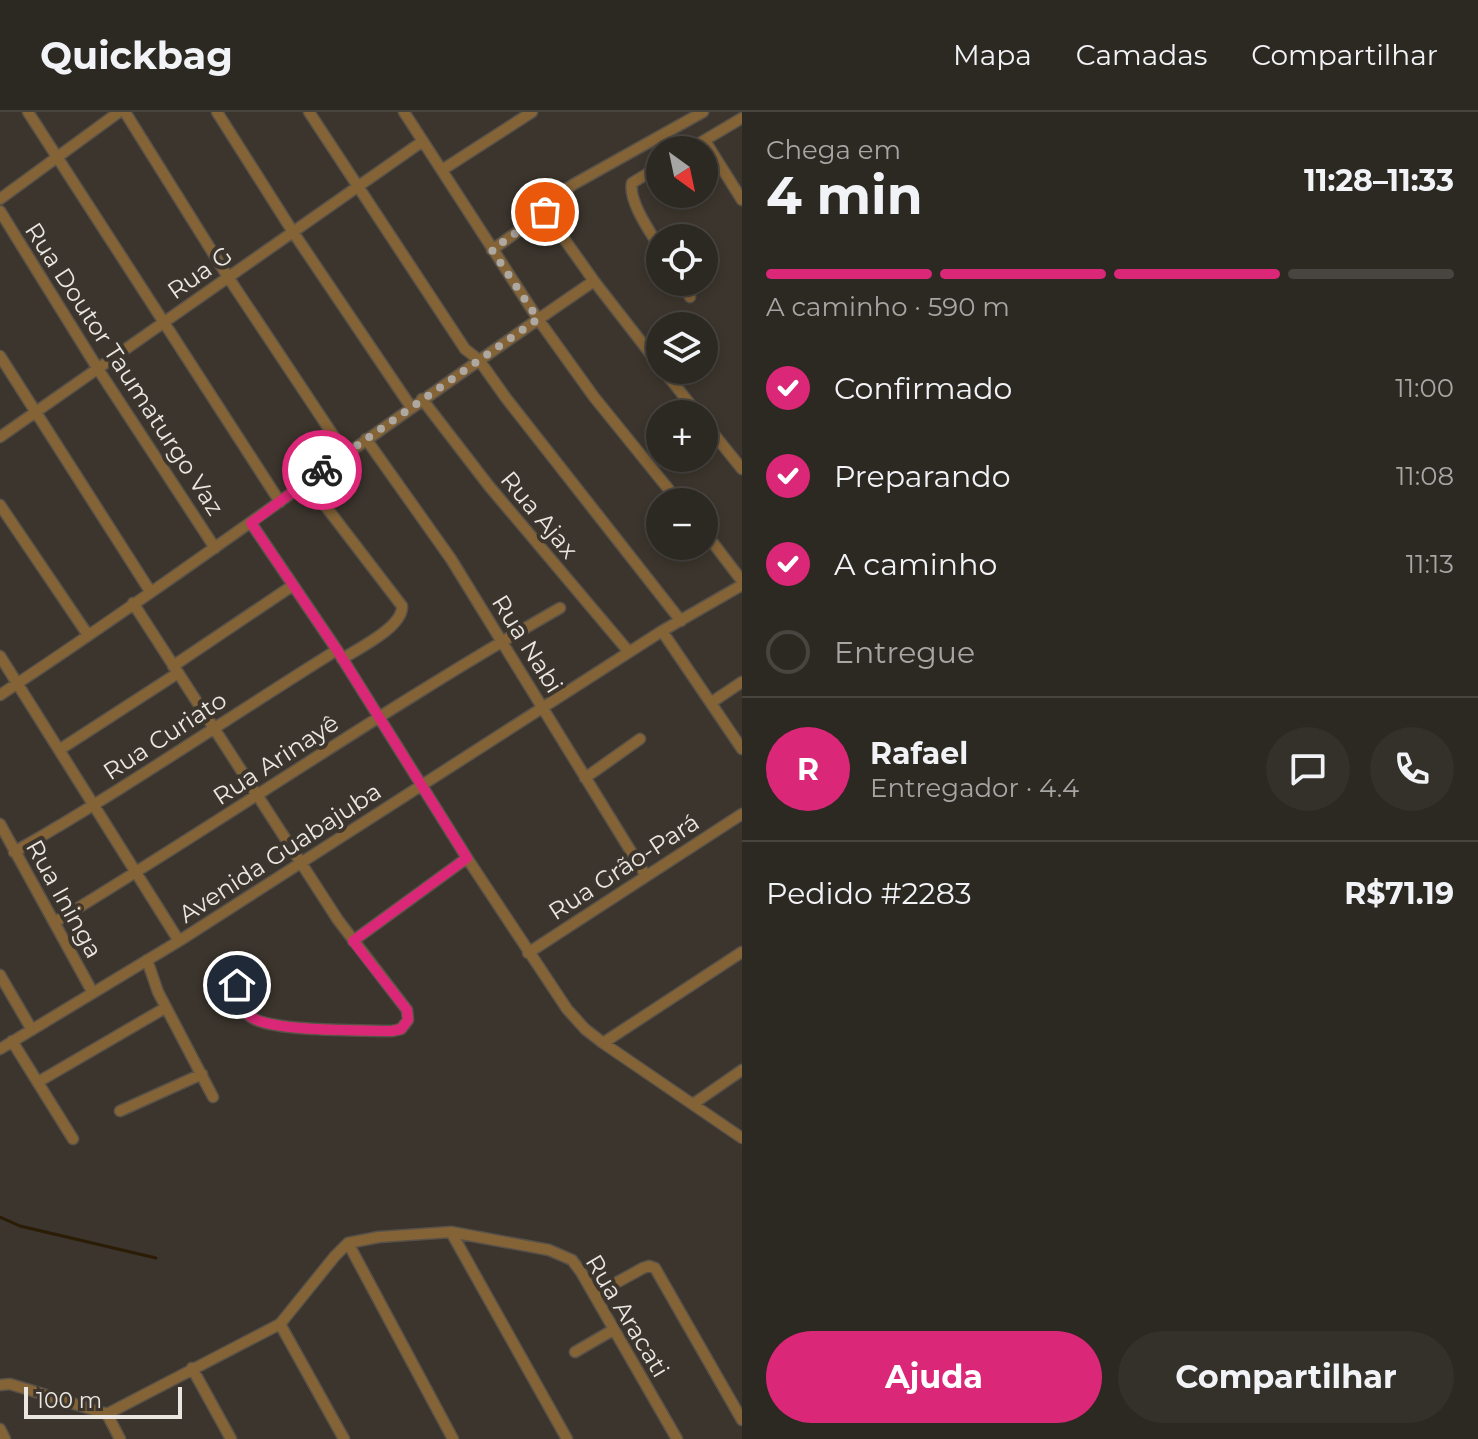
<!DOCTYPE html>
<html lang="pt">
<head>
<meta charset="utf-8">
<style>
	:root { --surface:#2c2822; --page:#34302a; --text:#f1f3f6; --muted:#a6a6a5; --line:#484440; --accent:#db2777 }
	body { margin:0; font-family:Montserrat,sans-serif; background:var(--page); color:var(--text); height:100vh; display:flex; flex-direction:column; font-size:30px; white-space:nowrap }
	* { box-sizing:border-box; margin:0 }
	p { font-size:26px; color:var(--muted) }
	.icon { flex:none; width:44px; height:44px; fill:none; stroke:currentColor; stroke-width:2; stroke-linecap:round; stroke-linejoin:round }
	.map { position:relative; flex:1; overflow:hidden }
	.drawer { display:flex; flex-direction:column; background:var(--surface); width:736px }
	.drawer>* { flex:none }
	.needle { width:52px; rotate:147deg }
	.fabs { position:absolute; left:646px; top:24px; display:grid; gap:16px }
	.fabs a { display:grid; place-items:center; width:72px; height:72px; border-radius:50%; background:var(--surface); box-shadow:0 4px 12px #0003,0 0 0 2px var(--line); font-size:40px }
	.scale { position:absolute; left:24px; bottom:20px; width:158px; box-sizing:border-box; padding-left:8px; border:4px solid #eae6e1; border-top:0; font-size:22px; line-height:28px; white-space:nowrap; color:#eae6e1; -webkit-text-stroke:6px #3b352d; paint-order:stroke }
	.pin { position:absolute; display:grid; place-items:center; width:68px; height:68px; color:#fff; margin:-34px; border:4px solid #fff; border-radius:50%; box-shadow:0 2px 8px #0007 }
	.courier { position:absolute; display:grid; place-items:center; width:80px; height:80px; margin:-40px; border:6px solid #db2777; border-radius:50%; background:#fff; color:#222; box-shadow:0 2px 10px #0007 }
	.headline em { font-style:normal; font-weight:700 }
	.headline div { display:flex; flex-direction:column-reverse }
	.headline { display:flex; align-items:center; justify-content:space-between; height:136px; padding:0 24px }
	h1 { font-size:52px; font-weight:700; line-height:60px }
	.bar { display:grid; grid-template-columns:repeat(4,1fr); gap:12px 8px; align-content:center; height:96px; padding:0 24px }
	.bar i { height:10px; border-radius:6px; background:var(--line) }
	.bar .on { background:var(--accent) }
	.bar p { grid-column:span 4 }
	.line { display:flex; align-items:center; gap:20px; padding:0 24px; border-top:2px solid var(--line) }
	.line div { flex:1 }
	.round { display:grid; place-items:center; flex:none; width:84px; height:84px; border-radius:42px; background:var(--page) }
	ol { padding:0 24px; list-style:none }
	li { display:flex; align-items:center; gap:24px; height:88px }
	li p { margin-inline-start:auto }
	li .icon { padding:8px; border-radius:50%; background:var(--accent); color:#fff; stroke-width:4 }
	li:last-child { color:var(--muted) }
	li i { width:44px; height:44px; border:4px solid var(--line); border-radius:50% }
	.cta { display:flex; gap:16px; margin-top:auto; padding:16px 24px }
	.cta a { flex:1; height:92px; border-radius:48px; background:var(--accent); color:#fff; font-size:32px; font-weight:700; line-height:92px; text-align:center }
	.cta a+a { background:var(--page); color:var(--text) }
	header { display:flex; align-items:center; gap:48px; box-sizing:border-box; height:112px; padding:0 40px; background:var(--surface); border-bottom:2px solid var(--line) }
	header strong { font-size:38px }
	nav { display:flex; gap:44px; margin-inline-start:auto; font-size:28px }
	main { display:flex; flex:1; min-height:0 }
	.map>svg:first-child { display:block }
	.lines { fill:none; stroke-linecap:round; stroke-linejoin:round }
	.stream { stroke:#2b1c05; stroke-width:3 }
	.street-casing { stroke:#57514a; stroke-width:13 }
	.street { stroke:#846336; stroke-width:10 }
	.done { stroke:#ada8a2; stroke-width:8; stroke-dasharray:0 14.4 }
	.route { stroke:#db2777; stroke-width:10 }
	.labels { text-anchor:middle; stroke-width:8; stroke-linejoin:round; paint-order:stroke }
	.street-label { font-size:24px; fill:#eae6e1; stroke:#3b352d }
</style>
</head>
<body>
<header>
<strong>Quickbag</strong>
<nav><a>Mapa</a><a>Camadas</a><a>Compartilhar</a></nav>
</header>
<main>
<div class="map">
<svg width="742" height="1327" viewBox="0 0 742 1327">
	<rect width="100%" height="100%" fill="#3b352d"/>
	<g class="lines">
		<!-- stream -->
		<path class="stream" d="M 0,1105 L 20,1114 L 156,1146"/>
		<!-- street casing -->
		<g class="street-casing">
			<path id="street" d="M 28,0 L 280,390
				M 125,0 L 228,165 L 345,341
				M 217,0 L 293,120 L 411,295
				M 309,0 L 465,237 L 479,248 L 506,286 L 681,509
				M 404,0 L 538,207 L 594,285 L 679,390
				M 705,29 L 742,88
				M 688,38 L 742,6
				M 660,54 L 632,71 C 628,89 651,121 660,136
				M 442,58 L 532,0
				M 0,87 L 119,0
				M 0,99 L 98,257 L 215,436
				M 492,138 L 545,100
				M 681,170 L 690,185
				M 0,244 L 150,479
				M 660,254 L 594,169 L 545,100 L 547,90 L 574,72 L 703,0
				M 663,258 L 698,302
				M 422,287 L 489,374 L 629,540
				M 704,310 L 742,357
				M 0,325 L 423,29
				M 366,327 L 451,447 L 646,764
				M 307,370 L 402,494 C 403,515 359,536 342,547
				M 0,393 L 88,523
				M 251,411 L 337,538 L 467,746 L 567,897 L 585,917 L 603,931 L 742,1026
				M 704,419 L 742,469
				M 133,491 L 338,808 L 407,898 L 408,908 L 401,917 L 392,919 C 363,918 272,920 251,905 C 243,899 237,889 233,880 L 237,873 L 252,867
				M 662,519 L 742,637
				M 0,544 L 179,829
				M 173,554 L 292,474
				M 0,583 C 201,450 394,305 594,169
				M 712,590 L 742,570
				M 59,638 L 178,561
				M 585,666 L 640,627
				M 0,712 L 93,881
				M 14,740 C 125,677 229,605 337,538
				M 55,810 C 225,707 388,594 560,496
				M 353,829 L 467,746
				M 528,841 L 742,702
				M 147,848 L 158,880 L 213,985
				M 0,863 L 32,918
				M 12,929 L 73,1027
				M 603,931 L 742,840
				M 0,937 L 179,829 L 662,519 L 742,473
				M 38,970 L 165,896
				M 693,992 L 742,958
				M 120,999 L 202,962
				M 451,1120 L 567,1327
				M 348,1131 L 453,1327
				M 594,1183 L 643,1156 L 649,1154 L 655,1156 L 742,1308
				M 280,1212 L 344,1327
				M 575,1240 L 613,1218
				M 192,1256 L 231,1327
				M 0,1273 L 10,1272 L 107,1302 L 280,1212 L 335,1144 L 348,1131 L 379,1125 L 451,1120 L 549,1138 L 572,1148 L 581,1160 L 677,1327
				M 107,1302 L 120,1327
				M 0,1317 L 5,1327"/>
		</g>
		<!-- street -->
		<use href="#street" class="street"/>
	</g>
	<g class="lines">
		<!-- done -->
		<path class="done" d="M 322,358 L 538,207 L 492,138 L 545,100"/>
		<!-- route -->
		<path class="route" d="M 237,873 L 233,880 C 237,889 243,899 251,905 C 272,920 363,918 392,919 L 401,917 L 408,908 L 407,898 L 353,829 L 467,746 L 337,538 L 251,411 L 322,358"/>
	</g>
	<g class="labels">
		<!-- street labels -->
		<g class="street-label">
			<text transform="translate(200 161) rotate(-35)" y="8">Rua G</text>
			<text transform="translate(124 257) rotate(57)" y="8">Rua Doutor Taumaturgo Vaz</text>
			<text transform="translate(539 403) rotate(50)" y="8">Rua Ajax</text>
			<text transform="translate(527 532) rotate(58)" y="8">Rua Nabi</text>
			<text transform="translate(165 624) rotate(-33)" y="8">Rua Curiato</text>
			<text transform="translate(276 648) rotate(-33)" y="8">Rua Arinayê</text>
			<text transform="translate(280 741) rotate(-33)" y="8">Avenida Guabajuba</text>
			<text transform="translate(624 755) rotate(-33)" y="8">Rua Grão-Pará</text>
			<text transform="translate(64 787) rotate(61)" y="8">Rua Ininga</text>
			<text transform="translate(627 1204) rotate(59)" y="8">Rua Aracati</text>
		</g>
	</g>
</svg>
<div class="fabs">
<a><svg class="needle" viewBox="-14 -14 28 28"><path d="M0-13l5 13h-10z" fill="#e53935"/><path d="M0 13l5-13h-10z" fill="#a6a6a5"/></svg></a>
<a><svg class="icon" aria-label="locate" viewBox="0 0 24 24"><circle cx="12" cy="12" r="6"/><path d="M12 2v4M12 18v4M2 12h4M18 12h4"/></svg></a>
<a><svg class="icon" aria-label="layers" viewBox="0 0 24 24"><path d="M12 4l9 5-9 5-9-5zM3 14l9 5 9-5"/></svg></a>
<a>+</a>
<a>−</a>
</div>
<div class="scale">100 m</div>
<div class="pin" style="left:545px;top:100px;background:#ea580c"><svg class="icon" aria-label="bag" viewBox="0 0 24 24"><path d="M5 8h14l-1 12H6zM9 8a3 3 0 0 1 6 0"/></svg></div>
<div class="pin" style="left:237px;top:873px;background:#1f2937"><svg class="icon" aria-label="home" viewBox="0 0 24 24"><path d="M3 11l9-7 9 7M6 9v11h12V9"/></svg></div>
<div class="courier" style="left:322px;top:358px"><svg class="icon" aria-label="bike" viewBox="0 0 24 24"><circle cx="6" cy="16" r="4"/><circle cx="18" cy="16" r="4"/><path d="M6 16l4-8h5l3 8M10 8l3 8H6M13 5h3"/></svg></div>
</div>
<section class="drawer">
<div class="headline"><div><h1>4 min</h1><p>Chega em</p></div><em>11:28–11:33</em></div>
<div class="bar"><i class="on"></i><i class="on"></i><i class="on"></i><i></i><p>A caminho · 590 m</p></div>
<ol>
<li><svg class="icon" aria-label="check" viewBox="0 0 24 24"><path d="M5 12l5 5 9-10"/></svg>Confirmado<p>11:00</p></li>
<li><svg class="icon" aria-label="check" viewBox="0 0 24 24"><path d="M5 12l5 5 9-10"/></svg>Preparando<p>11:08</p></li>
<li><svg class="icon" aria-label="check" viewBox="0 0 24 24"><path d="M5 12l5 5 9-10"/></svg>A caminho<p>11:13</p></li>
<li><i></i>Entregue</li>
</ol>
<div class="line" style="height:144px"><b class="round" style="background:var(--accent);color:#fff">R</b><div><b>Rafael</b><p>Entregador · 4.4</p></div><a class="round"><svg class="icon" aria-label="chat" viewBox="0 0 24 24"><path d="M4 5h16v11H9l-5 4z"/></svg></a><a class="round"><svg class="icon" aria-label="phone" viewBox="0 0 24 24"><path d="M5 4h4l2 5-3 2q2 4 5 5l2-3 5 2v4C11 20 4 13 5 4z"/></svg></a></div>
<div class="line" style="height:104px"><div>Pedido #2283</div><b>R$71.19</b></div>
<div class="cta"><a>Ajuda</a><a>Compartilhar</a></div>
</section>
</main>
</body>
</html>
